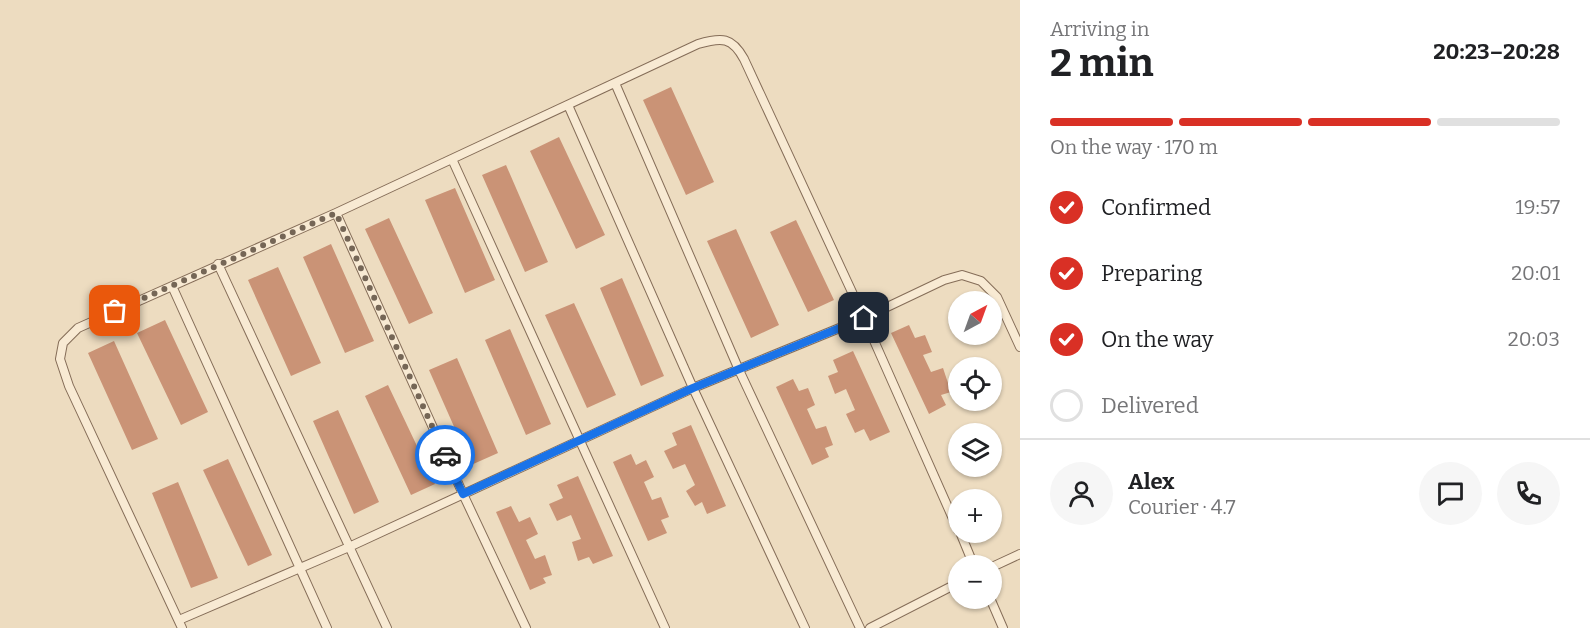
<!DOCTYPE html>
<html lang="en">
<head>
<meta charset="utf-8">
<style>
	:root { --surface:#fff; --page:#f6f6f6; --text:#202124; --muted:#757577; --line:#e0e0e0; --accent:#d93025 }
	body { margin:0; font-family:Bitter,serif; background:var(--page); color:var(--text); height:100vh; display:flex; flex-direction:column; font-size:22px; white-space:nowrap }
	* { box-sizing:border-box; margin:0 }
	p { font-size:20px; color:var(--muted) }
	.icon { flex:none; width:33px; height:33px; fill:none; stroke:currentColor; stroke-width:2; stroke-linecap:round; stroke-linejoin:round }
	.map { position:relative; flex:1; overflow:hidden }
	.details { display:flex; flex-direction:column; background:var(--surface); width:570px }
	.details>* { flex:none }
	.needle { width:39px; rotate:41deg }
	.buttons { position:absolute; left:948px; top:291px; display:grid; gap:12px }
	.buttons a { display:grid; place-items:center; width:54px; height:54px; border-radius:50%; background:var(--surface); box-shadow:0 2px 4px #0004; font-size:30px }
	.pin { position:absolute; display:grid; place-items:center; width:51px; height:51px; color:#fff; margin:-26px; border-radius:12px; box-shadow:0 3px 9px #0006 }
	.courier { position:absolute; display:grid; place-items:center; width:60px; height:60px; margin:-30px; border:4px solid #1a73e8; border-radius:50%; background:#fff; color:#222; box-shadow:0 2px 8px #0007 }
	.head em { font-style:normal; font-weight:700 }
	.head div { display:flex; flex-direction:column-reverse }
	.head { display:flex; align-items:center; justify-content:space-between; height:102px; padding:0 30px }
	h1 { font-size:39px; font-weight:700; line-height:45px }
	.bar { display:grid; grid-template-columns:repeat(4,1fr); gap:9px 6px; align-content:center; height:72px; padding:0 30px }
	.bar i { height:8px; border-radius:4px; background:var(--line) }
	.bar .current { background:var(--accent) }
	.bar p { grid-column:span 4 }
	.line { display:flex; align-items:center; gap:15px; padding:0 30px; border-top:2px solid var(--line) }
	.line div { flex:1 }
	.round { display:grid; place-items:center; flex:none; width:63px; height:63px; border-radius:32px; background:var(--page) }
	ol { padding:0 30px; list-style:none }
	li { display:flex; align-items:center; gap:18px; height:66px }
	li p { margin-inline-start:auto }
	li .icon { padding:6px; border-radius:50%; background:var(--accent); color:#fff; stroke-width:4 }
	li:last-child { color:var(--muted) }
	li i { width:33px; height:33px; border:3px solid var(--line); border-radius:50% }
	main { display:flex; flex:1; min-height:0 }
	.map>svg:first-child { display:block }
	.building { fill:#ca9376 }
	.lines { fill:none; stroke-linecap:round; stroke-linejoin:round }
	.service-casing { stroke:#856d58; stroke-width:10 }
	.service { stroke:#f8ead3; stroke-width:8 }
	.done { stroke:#756656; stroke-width:6; stroke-dasharray:0 10.8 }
	.route { stroke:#1a73e8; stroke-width:8 }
</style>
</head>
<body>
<main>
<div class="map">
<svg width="1020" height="628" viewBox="0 0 1020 628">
	<rect width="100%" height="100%" fill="#eddcc0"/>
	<!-- building -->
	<path class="building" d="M 671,87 L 714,182 L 686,195 L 643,100 Z
		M 559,137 L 605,235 L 576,249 L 530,151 Z
		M 506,165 L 548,262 L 525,272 L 482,175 Z
		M 455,188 L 495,280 L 465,293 L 425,200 Z
		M 389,218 L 433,313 L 409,324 L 365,229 Z
		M 796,220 L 834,300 L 808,312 L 770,232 Z
		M 736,229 L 779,325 L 751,338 L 707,241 Z
		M 331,244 L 374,341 L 345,353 L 303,257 Z
		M 278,267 L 321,363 L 291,376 L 248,280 Z
		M 622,278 L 664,376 L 641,386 L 600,288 Z
		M 574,303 L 616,395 L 587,408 L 545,315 Z
		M 165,320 L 208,412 L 181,425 L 137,333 Z
		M 909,325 L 915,338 L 925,335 L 932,352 L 923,355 L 931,372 L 943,368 L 951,392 L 941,395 L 946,405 L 929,414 L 891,333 Z
		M 510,329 L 551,424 L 526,435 L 485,340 Z
		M 114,341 L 158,439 L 132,450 L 88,353 Z
		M 853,351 L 890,432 L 870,441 L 864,429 L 855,433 L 846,414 L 855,410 L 846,389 L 835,394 L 828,376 L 838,372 L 833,360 Z
		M 457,358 L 498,453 L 471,465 L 429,370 Z
		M 793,379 L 799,391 L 808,388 L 815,405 L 807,409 L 816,429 L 826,426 L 833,445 L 825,448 L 829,457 L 812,465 L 776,387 Z
		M 388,385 L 435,484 L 411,495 L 365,396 Z
		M 338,410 L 379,502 L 354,514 L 313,421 Z
		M 691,425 L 726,506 L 707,514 L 702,502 L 695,506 L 686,491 L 695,485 L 685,464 L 673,469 L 664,451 L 677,445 L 672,433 Z
		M 631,454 L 636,465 L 646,460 L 654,477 L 644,482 L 652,500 L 661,497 L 669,517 L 661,520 L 667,533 L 648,541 L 613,462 Z
		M 228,459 L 272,555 L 248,566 L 203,470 Z
		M 578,476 L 613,556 L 593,564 L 589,557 L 578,561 L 572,542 L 581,539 L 571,515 L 557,521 L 549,504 L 563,498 L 557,485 Z
		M 178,482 L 218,578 L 191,588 L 152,493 Z
		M 511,506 L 519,522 L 530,517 L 538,534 L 526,540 L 535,559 L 545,555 L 552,575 L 543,578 L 546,583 L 530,590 L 496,512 Z"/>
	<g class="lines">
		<!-- service casing -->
		<g class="service-casing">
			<path id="service" d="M 615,83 L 739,370 L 860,628
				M 568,105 L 693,388 L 805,628
				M 452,159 L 665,628
				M 336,213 L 463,494 L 526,628
				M 218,264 L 387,628
				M 172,286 L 327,628
				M 960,532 L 974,566
				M 992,567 L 1020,554
				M 990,598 L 1003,628
				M 179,620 L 349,547 L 693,388 L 864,318 L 944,280 L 962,275 L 981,281 L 997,297 L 1020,347
				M 182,628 L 69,386 L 60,359 L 63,343 L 78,328 L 336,213 L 698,44 C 722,37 732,37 744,59 L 864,318 L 958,530
				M 870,628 L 958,583"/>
		</g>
		<!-- service -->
		<use href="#service" class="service"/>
	</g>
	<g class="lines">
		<!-- done -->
		<path class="done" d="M 115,311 L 336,213 L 445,455"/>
		<!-- route -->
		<path class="route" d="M 445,455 L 463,494 L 693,388 L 864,318"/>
	</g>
</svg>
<div class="buttons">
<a><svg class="needle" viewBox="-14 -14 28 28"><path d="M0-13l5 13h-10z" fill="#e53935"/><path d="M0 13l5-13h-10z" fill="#757577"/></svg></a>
<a><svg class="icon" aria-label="locate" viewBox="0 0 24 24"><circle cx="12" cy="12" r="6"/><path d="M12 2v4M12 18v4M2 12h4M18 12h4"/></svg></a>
<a><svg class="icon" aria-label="layers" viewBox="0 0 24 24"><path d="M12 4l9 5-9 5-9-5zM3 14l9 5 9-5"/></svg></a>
<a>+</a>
<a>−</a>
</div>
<div class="pin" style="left:115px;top:311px;background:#ea580c"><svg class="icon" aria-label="bag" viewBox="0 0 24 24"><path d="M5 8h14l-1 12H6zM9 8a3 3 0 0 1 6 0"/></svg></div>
<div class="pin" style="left:864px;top:318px;background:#1f2937"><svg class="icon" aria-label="home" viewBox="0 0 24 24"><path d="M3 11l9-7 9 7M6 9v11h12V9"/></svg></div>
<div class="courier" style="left:445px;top:455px"><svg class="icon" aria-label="car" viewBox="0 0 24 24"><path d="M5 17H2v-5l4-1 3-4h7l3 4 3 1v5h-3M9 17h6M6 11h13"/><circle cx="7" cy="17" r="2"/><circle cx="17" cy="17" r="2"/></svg></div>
</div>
<section class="details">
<div class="head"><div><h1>2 min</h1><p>Arriving in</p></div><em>20:23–20:28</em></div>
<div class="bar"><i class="current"></i><i class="current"></i><i class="current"></i><i></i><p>On the way · 170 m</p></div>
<ol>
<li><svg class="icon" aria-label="check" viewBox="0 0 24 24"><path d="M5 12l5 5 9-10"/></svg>Confirmed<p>19:57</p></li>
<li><svg class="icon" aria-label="check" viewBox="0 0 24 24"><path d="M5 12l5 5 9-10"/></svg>Preparing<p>20:01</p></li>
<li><svg class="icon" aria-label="check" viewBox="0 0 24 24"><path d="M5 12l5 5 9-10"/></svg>On the way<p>20:03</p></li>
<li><i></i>Delivered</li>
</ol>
<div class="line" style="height:108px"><a class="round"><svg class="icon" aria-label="person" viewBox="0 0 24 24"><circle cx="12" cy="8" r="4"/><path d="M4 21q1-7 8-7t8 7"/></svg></a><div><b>Alex</b><p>Courier · 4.7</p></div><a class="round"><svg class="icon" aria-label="chat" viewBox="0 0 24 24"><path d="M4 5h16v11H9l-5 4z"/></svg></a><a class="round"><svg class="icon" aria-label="phone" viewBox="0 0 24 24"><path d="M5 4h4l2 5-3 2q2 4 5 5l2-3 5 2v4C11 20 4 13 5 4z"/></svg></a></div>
</section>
</main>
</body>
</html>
